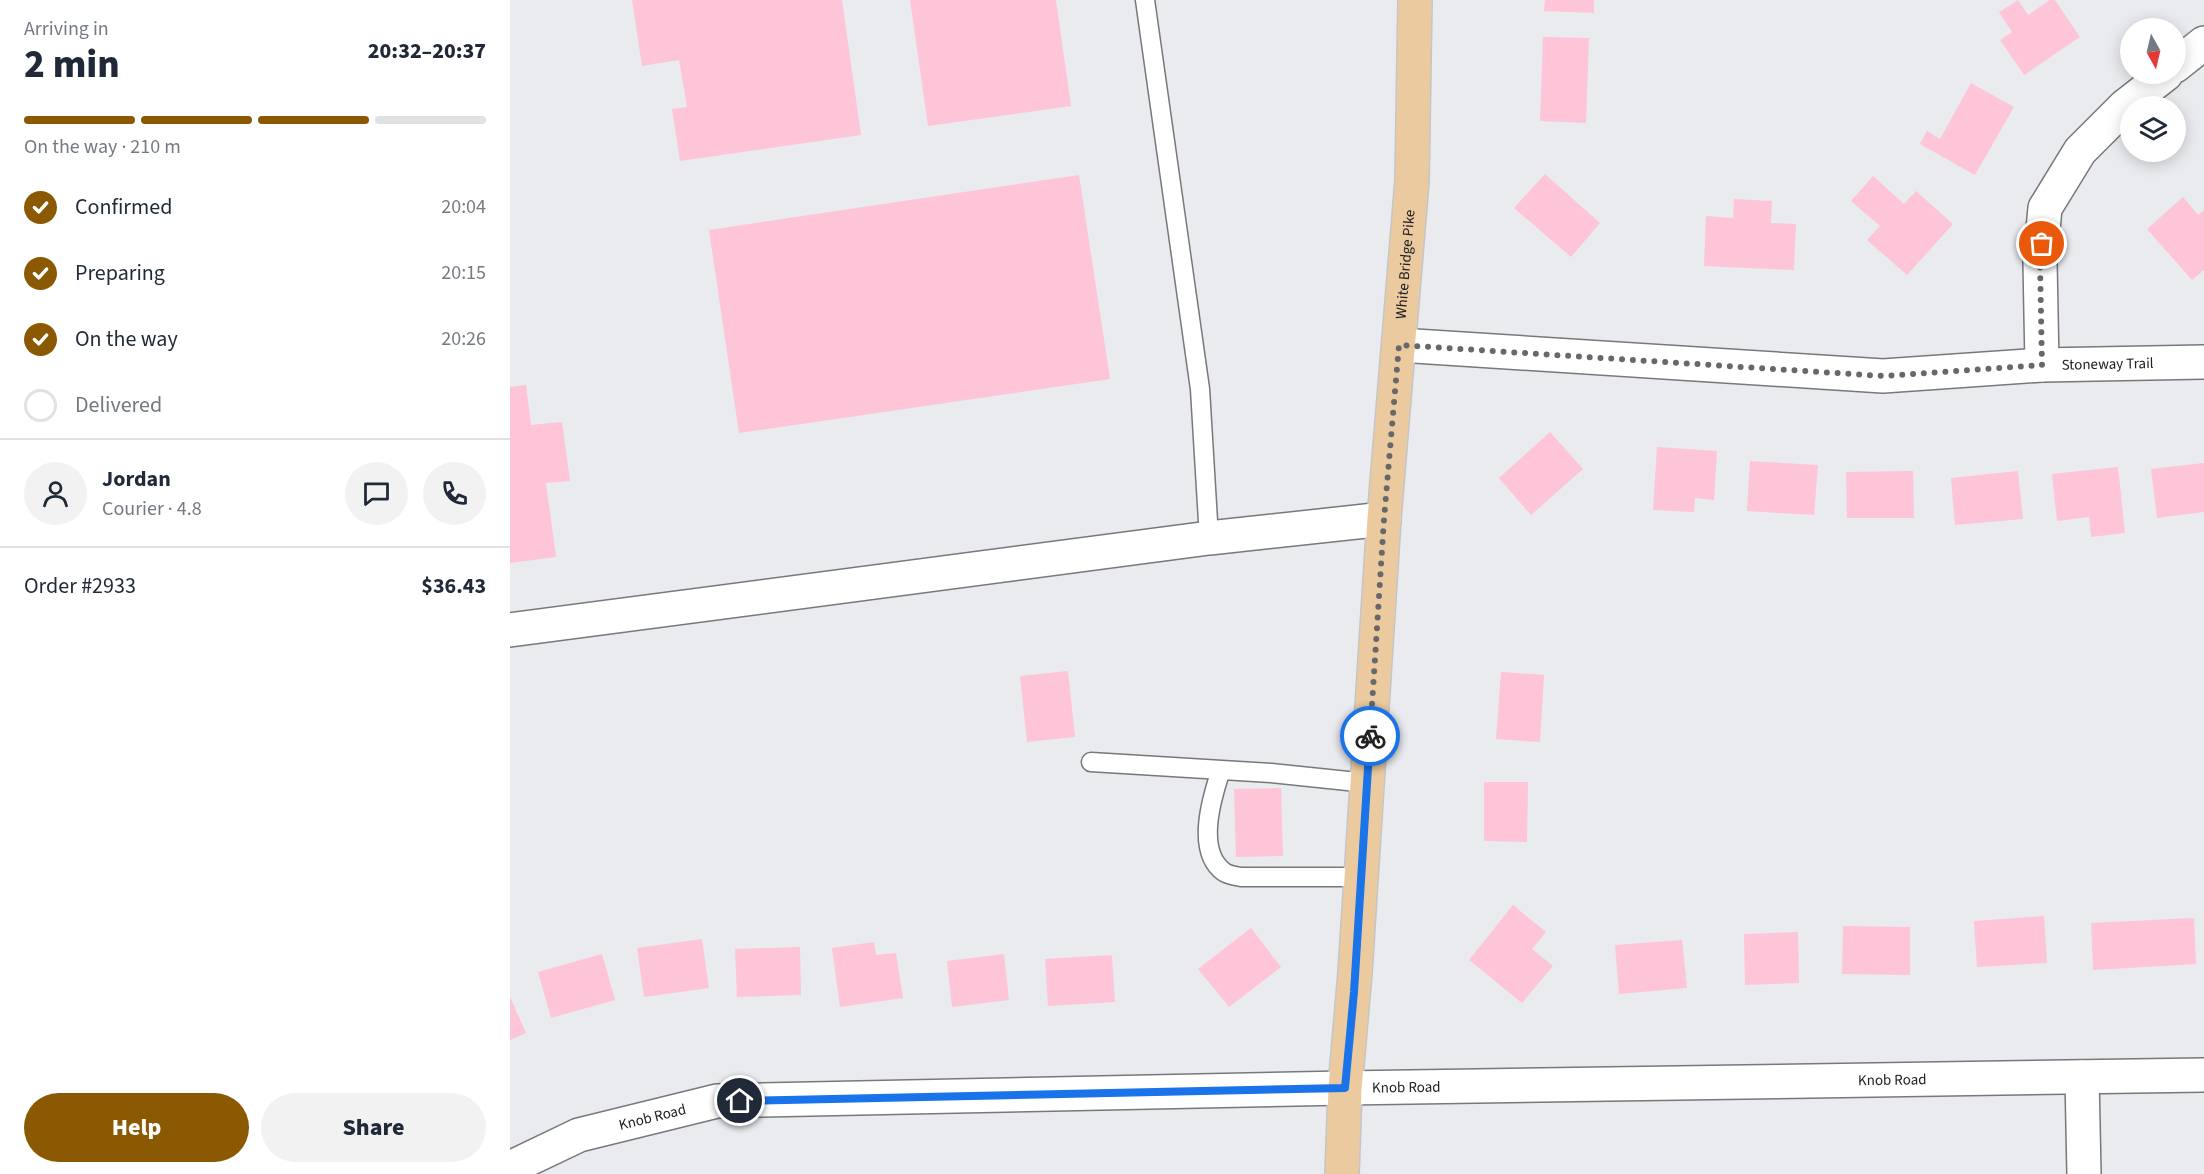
<!DOCTYPE html>
<html lang="en">
<head>
<meta charset="utf-8">
<style>
	:root { --surface:#fff; --page:#f2f2f3; --text:#1f2937; --muted:#747a83; --line:#e0e1e3; --accent:#8a5901 }
	body { margin:0; font-family:"Source Sans 3",sans-serif; background:var(--page); color:var(--text); height:100vh; display:flex; flex-direction:column; font-size:22px; white-space:nowrap }
	* { box-sizing:border-box; margin:0 }
	p { font-size:20px; color:var(--muted) }
	.icon { flex:none; width:33px; height:33px; fill:none; stroke:currentColor; stroke-width:2; stroke-linecap:round; stroke-linejoin:round }
	.map { position:relative; flex:1; overflow:hidden }
	.drawer { display:flex; flex-direction:column; background:var(--surface); width:510px }
	.drawer>* { flex:none }
	.needle { width:39px; rotate:172deg }
	.fabs { position:absolute; left:1610px; top:18px; display:grid; gap:12px }
	.fabs a { display:grid; place-items:center; width:66px; height:66px; border-radius:50%; background:var(--surface); box-shadow:0 3px 15px #0003; font-size:30px }
	.pin { position:absolute; display:grid; place-items:center; width:51px; height:51px; color:#fff; margin:-26px; border:3px solid #fff; border-radius:50%; box-shadow:0 2px 6px #0007 }
	.courier { position:absolute; display:grid; place-items:center; width:60px; height:60px; margin:-30px; border:4px solid #1a73e8; border-radius:50%; background:#fff; color:#222; box-shadow:0 2px 8px #0007 }
	.summary em { font-style:normal; font-weight:800 }
	.summary div { display:flex; flex-direction:column-reverse }
	.summary { display:flex; align-items:center; justify-content:space-between; height:102px; padding:0 24px }
	h1 { font-size:39px; font-weight:800; line-height:45px }
	.bar { display:grid; grid-template-columns:repeat(4,1fr); gap:9px 6px; align-content:center; height:72px; padding:0 24px }
	.bar i { height:8px; border-radius:4px; background:var(--line) }
	.bar .active { background:var(--accent) }
	.bar p { grid-column:span 4 }
	.line { display:flex; align-items:center; gap:15px; padding:0 24px; border-top:2px solid var(--line) }
	.line div { flex:1 }
	.round { display:grid; place-items:center; flex:none; width:63px; height:63px; border-radius:32px; background:var(--page) }
	ol { padding:0 24px; list-style:none }
	li { display:flex; align-items:center; gap:18px; height:66px }
	li p { margin-inline-start:auto }
	li .icon { padding:6px; border-radius:50%; background:var(--accent); color:#fff; stroke-width:4 }
	li:last-child { color:var(--muted) }
	li i { width:33px; height:33px; border:3px solid var(--line); border-radius:50% }
	.action { display:flex; gap:12px; margin-top:auto; padding:12px 24px }
	.action a { flex:1; height:69px; border-radius:36px; background:var(--accent); color:#fff; font-size:24px; font-weight:800; line-height:69px; text-align:center }
	.action a+a { background:var(--page); color:var(--text) }
	main { display:flex; flex:1; min-height:0 }
	.map>svg:first-child { display:block }
	.building { fill:#fec4d8 }
	.lines { fill:none; stroke-linecap:round; stroke-linejoin:round }
	.service-casing { stroke:#76787c; stroke-width:21 }
	.minor-casing { stroke:#76787c; stroke-width:36 }
	.primary-casing { stroke:#c5c5c6; stroke-width:36 }
	.service { stroke:#fff; stroke-width:18 }
	.minor { stroke:#fff; stroke-width:33 }
	.primary { stroke:#ebcaa0; stroke-width:33 }
	.done { stroke:#66686a; stroke-width:6; stroke-dasharray:0 10.8 }
	.route { stroke:#1a73e8; stroke-width:8 }
	.labels { text-anchor:middle; stroke-width:6; stroke-linejoin:round; paint-order:stroke }
	.street-label { font-size:15px; fill:#202123; stroke:#e9ebef }
</style>
</head>
<body>
<main>
<section class="drawer">
<div class="summary"><div><h1>2 min</h1><p>Arriving in</p></div><em>20:32–20:37</em></div>
<div class="bar"><i class="active"></i><i class="active"></i><i class="active"></i><i></i><p>On the way · 210 m</p></div>
<ol>
<li><svg class="icon" aria-label="check" viewBox="0 0 24 24"><path d="M5 12l5 5 9-10"/></svg>Confirmed<p>20:04</p></li>
<li><svg class="icon" aria-label="check" viewBox="0 0 24 24"><path d="M5 12l5 5 9-10"/></svg>Preparing<p>20:15</p></li>
<li><svg class="icon" aria-label="check" viewBox="0 0 24 24"><path d="M5 12l5 5 9-10"/></svg>On the way<p>20:26</p></li>
<li><i></i>Delivered</li>
</ol>
<div class="line" style="height:108px"><a class="round"><svg class="icon" aria-label="person" viewBox="0 0 24 24"><circle cx="12" cy="8" r="4"/><path d="M4 21q1-7 8-7t8 7"/></svg></a><div><b>Jordan</b><p>Courier · 4.8</p></div><a class="round"><svg class="icon" aria-label="chat" viewBox="0 0 24 24"><path d="M4 5h16v11H9l-5 4z"/></svg></a><a class="round"><svg class="icon" aria-label="phone" viewBox="0 0 24 24"><path d="M5 4h4l2 5-3 2q2 4 5 5l2-3 5 2v4C11 20 4 13 5 4z"/></svg></a></div>
<div class="line" style="height:78px"><div>Order #2933</div><b>$36.43</b></div>
<div class="action"><a>Help</a><a>Share</a></div>
</section>
<div class="map">
<svg width="1694" height="1174" viewBox="0 0 1694 1174">
	<rect width="100%" height="100%" fill="#e9ebef"/>
	<!-- building -->
	<path class="building" d="M 122,0 L 332,0 L 351,135 L 170,161 L 162,109 L 177,107 L 169,60 L 132,66 Z
		M 400,0 L 546,0 L 561,106 L 418,126 Z
		M 1035,0 L 1084,0 L 1084,13 L 1034,11 Z
		M 1508,0 L 1518,15 L 1540,0 L 1545,0 L 1570,37 L 1514,75 L 1490,40 L 1502,32 L 1489,12 Z
		M 1033,37 L 1079,38 L 1076,123 L 1030,121 Z
		M 1461,83 L 1504,107 L 1465,175 L 1410,144 L 1417,131 L 1430,139 Z
		M 1035,174 L 1090,223 L 1061,257 L 1004,208 Z
		M 569,175 L 600,379 L 229,433 L 199,230 Z
		M 1363,176 L 1394,204 L 1406,191 L 1443,224 L 1397,275 L 1357,240 L 1370,226 L 1341,201 Z
		M 1673,197 L 1688,215 L 1694,210 L 1694,270 L 1682,280 L 1637,229 Z
		M 1224,199 L 1262,201 L 1261,223 L 1286,224 L 1284,270 L 1194,266 L 1196,216 L 1223,218 Z
		M 16,385 L 21,425 L 52,422 L 60,481 L 36,483 L 46,557 L 0,563 L 0,387 Z
		M 1040,432 L 1073,469 L 1021,515 L 989,478 Z
		M 1147,447 L 1207,451 L 1204,500 L 1185,498 L 1184,512 L 1143,510 Z
		M 1240,461 L 1308,465 L 1304,515 L 1237,511 Z
		M 1694,463 L 1694,512 L 1647,518 L 1641,469 Z
		M 1608,467 L 1615,533 L 1581,537 L 1579,517 L 1547,521 L 1542,474 Z
		M 1403,471 L 1404,518 L 1337,518 L 1336,472 Z
		M 1508,471 L 1513,519 L 1445,525 L 1441,478 Z
		M 558,671 L 565,737 L 517,742 L 510,676 Z
		M 991,672 L 1034,675 L 1030,742 L 986,739 Z
		M 974,782 L 1018,782 L 1017,842 L 974,841 Z
		M 771,788 L 773,856 L 726,857 L 724,789 Z
		M 1003,905 L 1036,932 L 1022,949 L 1043,966 L 1012,1003 L 959,960 Z
		M 1534,916 L 1537,963 L 1467,967 L 1464,921 Z
		M 1684,918 L 1686,964 L 1583,970 L 1581,923 Z
		M 1333,926 L 1400,927 L 1400,975 L 1332,974 Z
		M 741,928 L 771,967 L 719,1007 L 688,969 Z
		M 1288,932 L 1289,983 L 1235,985 L 1234,934 Z
		M 192,939 L 199,988 L 134,997 L 127,948 Z
		M 1172,940 L 1177,988 L 1109,994 L 1105,945 Z
		M 364,942 L 366,955 L 386,953 L 393,998 L 330,1007 L 322,948 Z
		M 290,947 L 291,995 L 227,997 L 225,949 Z
		M 92,954 L 105,1000 L 41,1018 L 28,972 Z
		M 494,954 L 499,1000 L 442,1007 L 437,961 Z
		M 602,955 L 605,1002 L 538,1006 L 535,959 Z
		M 0,997 L 16,1033 L 0,1040 Z"/>
	<g class="lines">
		<!-- service casing -->
		<g class="service-casing">
			<path id="service" d="M 635,0 L 690,389 L 699,538
				M 581,762 L 761,773 L 857,783
				M 711,770 C 702,797 685,851 714,872 C 718,875 726,876 731,877 L 851,877"/>
		</g>
		<!-- minor casing -->
		<g class="minor-casing">
			<g id="minor">
				<path d="M 1665,66 L 1694,43"/>
				<path id="s1" d="M 889,345 L 1373,376 L 1532,365 L 1694,362"/>
				<path d="M 1532,365 L 1530,262 L 1535,208 L 1570,151 L 1615,106 L 1656,74"/>
				<path d="M 0,630 L 699,538 L 874,519"/>
				<path d="M 1572,1077 L 1574,1174"/>
				<path id="s2" d="M 0,1168 L 69,1135 L 207,1101 L 835,1088 L 1694,1075"/>
			</g>
		</g>
		<!-- primary casing -->
		<g class="primary-casing">
			<g id="primary">
				<path id="s3" d="M 832,1174 L 835,1088 L 845,973 L 874,519 L 902,181 L 905,0"/>
			</g>
		</g>
		<!-- service -->
		<use href="#service" class="service"/>
		<!-- minor -->
		<use href="#minor" class="minor"/>
		<!-- primary -->
		<use href="#primary" class="primary"/>
	</g>
	<g class="lines">
		<!-- done -->
		<path class="done" d="M 860,736 L 874,519 L 889,345 L 1373,376 L 1532,365 L 1530,262 L 1532,244"/>
		<!-- route -->
		<path class="route" d="M 230,1101 L 835,1088 L 844,992 L 860,736"/>
	</g>
	<g class="labels">
		<!-- street labels -->
		<g class="street-label">
			<text dy="5" stroke="none"><textPath href="#s3" startOffset="912">White Bridge Pike</textPath></text>
			<text dy="5" stroke="none"><textPath href="#s1" startOffset="710">Stoneway Trail</textPath></text>
			<text dy="5" stroke="none"><textPath href="#s2" startOffset="1394">Knob Road</textPath></text>
			<text dy="5" stroke="none"><textPath href="#s2" startOffset="908">Knob Road</textPath></text>
			<text dy="5" stroke="none"><textPath href="#s2" startOffset="152">Knob Road</textPath></text>
		</g>
	</g>
</svg>
<div class="fabs">
<a><svg class="needle" viewBox="-14 -14 28 28"><path d="M0-13l5 13h-10z" fill="#e53935"/><path d="M0 13l5-13h-10z" fill="#747a83"/></svg></a>
<a><svg class="icon" aria-label="layers" viewBox="0 0 24 24"><path d="M12 4l9 5-9 5-9-5zM3 14l9 5 9-5"/></svg></a>
</div>
<div class="pin" style="left:1532px;top:244px;background:#ea580c"><svg class="icon" aria-label="bag" viewBox="0 0 24 24"><path d="M5 8h14l-1 12H6zM9 8a3 3 0 0 1 6 0"/></svg></div>
<div class="pin" style="left:230px;top:1101px;background:#1f2937"><svg class="icon" aria-label="home" viewBox="0 0 24 24"><path d="M3 11l9-7 9 7M6 9v11h12V9"/></svg></div>
<div class="courier" style="left:860px;top:736px"><svg class="icon" aria-label="bike" viewBox="0 0 24 24"><circle cx="6" cy="16" r="4"/><circle cx="18" cy="16" r="4"/><path d="M6 16l4-8h5l3 8M10 8l3 8H6M13 5h3"/></svg></div>
</div>
</main>
</body>
</html>
